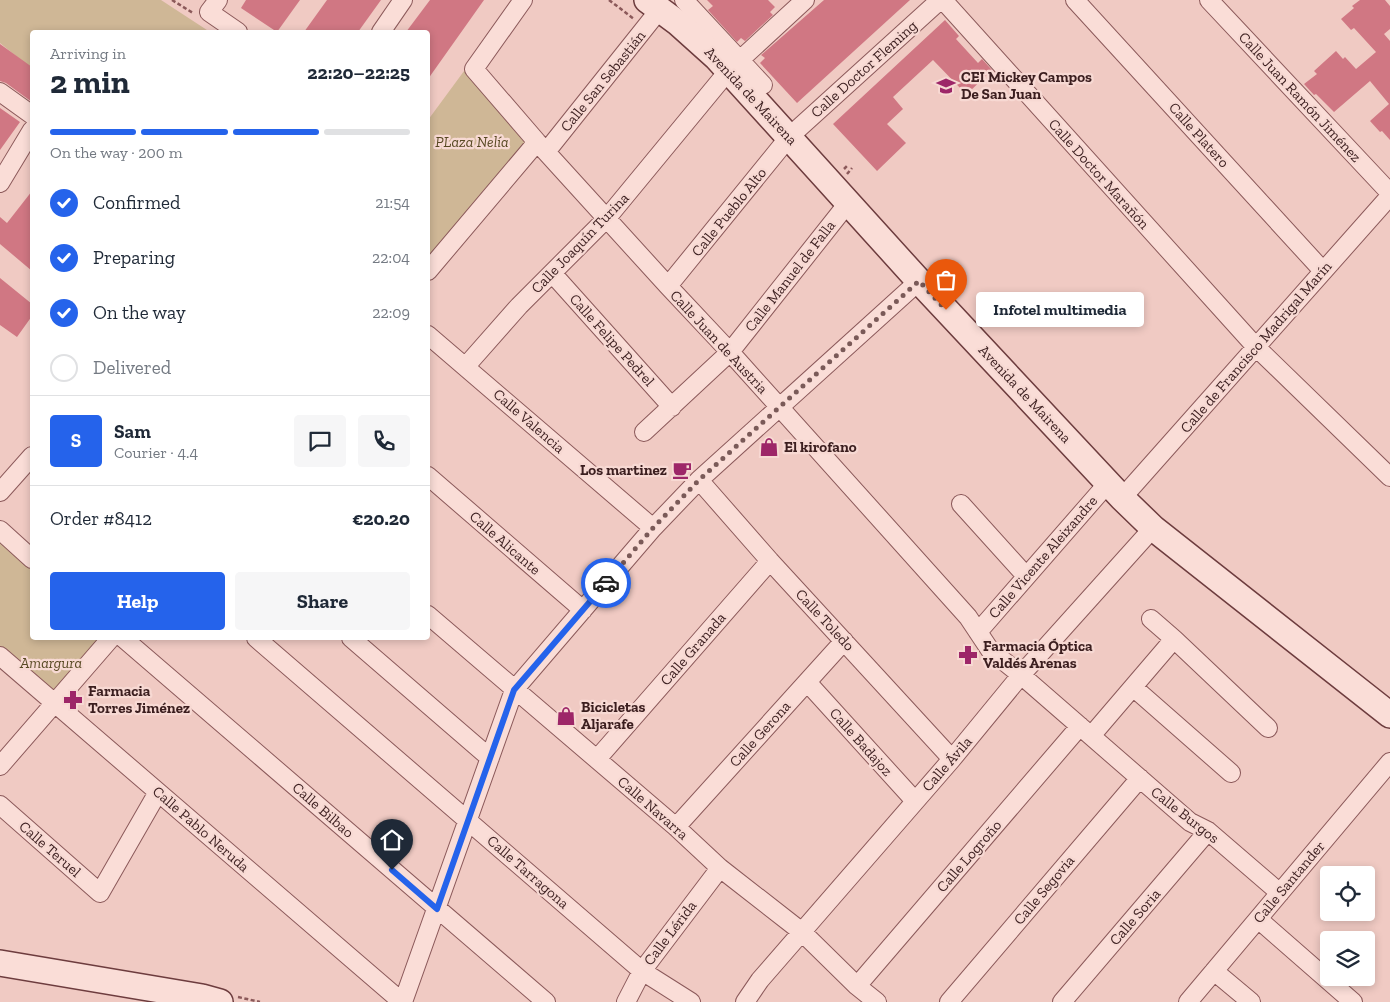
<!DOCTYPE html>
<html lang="en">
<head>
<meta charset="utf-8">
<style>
	:root { --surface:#fff; --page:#f6f6f7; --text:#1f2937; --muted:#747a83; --line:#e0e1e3; --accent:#2563eb }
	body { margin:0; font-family:"Zilla Slab",serif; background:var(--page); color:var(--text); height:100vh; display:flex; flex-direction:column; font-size:19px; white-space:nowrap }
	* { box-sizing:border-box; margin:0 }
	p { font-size:16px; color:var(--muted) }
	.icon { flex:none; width:28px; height:28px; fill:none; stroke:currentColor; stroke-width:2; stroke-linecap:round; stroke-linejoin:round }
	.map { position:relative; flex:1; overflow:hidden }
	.side { position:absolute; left:30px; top:30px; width:400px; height:610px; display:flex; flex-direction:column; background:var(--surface); border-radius:5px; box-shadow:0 2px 8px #0003 }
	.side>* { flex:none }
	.fabs { position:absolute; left:1320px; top:866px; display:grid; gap:10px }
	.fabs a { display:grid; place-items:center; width:55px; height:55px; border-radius:5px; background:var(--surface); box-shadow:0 2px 8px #0003; font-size:25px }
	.pin { position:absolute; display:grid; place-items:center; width:42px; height:42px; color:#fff; margin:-51px -21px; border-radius:50% 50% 50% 0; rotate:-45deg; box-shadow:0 0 5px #0007 }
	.pin .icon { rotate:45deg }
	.courier { position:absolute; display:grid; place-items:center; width:50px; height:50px; margin:-25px; border:4px solid #2563eb; border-radius:50%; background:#fff; color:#222; box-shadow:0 1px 6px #0007 }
	.bubble { position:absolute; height:35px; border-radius:5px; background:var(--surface); box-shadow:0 2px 8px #0003; font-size:16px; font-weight:700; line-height:35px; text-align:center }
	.overview em { font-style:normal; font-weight:700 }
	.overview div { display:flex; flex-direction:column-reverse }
	.overview { display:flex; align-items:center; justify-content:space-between; height:85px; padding:0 20px }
	h1 { font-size:32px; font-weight:700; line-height:38px }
	.bar { display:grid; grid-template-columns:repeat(4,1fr); gap:8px 5px; align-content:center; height:60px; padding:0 20px }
	.bar i { height:6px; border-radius:4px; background:var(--line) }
	.bar .on { background:var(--accent) }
	.bar p { grid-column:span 4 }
	.line { display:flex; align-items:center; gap:12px; padding:0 20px; border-top:1px solid var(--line) }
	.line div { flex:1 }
	.round { display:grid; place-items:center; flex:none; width:52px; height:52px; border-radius:5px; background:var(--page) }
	ol { padding:0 20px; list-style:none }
	li { display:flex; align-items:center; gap:15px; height:55px }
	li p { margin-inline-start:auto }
	li .icon { padding:5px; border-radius:50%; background:var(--accent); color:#fff; stroke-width:4 }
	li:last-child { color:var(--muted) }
	li i { width:28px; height:28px; border:2px solid var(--line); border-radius:50% }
	.primary-button { display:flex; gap:10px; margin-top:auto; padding:10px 20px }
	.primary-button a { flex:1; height:58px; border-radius:5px; background:var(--accent); color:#fff; font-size:20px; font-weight:700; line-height:58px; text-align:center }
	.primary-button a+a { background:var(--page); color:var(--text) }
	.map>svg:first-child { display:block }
	.green { fill:#cfb796 }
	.building { fill:#d07783 }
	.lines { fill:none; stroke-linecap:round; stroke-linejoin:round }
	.street-casing { stroke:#8b595a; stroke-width:20 }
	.secondary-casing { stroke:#6d3c3e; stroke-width:28 }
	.path { stroke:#8b595a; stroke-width:2.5; stroke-dasharray:4 2.5; stroke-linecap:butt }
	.street { stroke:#faddd7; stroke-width:18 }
	.secondary { stroke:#faddd7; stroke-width:25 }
	.done { stroke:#7a5a58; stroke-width:5; stroke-dasharray:0 9 }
	.route { stroke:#2563eb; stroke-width:6 }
	.labels { text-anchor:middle; stroke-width:4.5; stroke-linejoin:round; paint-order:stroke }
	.street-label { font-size:15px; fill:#3b1e1f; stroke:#f7d9d3 }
	.poi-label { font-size:15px; font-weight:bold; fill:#3b1e1f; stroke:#f7d9d3; text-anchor:start }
	.park-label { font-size:15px; font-style:italic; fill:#584923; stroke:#f7d9d3 }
</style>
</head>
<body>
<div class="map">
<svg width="1390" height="1002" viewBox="0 0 1390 1002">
	<rect width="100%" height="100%" fill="#f0cac3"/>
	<!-- green -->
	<path class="green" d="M 0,0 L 161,0 L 210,32 L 32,32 L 32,69 L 0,43 Z
		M 467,67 L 530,142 L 428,261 L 428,120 Z
		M 0,531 L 32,560 L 32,638 L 108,638 L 57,701 L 0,653 Z"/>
	<!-- building -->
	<path class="building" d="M 246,0 L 300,0 L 277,32 L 241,8 Z
		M 327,0 L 381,0 L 358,32 L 304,32 Z
		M 430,0 L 484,0 L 428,79 L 428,32 L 406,32 Z
		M 707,0 L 768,0 L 775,7 L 770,12 L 773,15 L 745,41 L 741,38 L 737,42 L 708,10 L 713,6 Z
		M 824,0 L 910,0 L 797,103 L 760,63 L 765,58 L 761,55 Z
		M 1360,0 L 1385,0 L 1390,6 L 1390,29 L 1384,34 L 1390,41 L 1390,140 L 1382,131 L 1380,132 L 1370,121 L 1389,104 L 1370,81 L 1334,112 L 1316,94 L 1314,95 L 1304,84 L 1317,74 L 1314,71 L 1336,51 L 1343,59 L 1345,57 L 1356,69 L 1376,52 L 1354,28 L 1351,30 L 1341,19 L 1354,8 L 1352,6 Z
		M 945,20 L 959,36 L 956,39 L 978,63 L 982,59 L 992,70 L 967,94 L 964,90 L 963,91 L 933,60 L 893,97 L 903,109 L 887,124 L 906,143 L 877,171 L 833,124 Z
		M 0,44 L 32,67 L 32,102 L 6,83 L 0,81 Z
		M 0,108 L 20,122 L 0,150 Z
		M 32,191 L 32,271 L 0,244 L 0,217 L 7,223 Z
		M 0,278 L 32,304 L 32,316 L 17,337 L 0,325 Z"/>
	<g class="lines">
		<!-- street casing -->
		<g class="street-casing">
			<path id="street" d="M 218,0 L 209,12 L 238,32
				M 523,0 L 474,69 L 537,142 L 668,286 L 730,352 L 968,617 L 990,650 L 1021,675 L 1190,822 L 1208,831 L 1280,893
				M 684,0 L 763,85
				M 943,0 L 1256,347 L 1390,477
				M 1075,0 L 1323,271
				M 1209,0 L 1390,193
				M 381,32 L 403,0
				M 0,92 L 32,115
				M 546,152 L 660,9
				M 0,183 L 32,130
				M 428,271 L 537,142
				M 552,273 L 672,407
				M 668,286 L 789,137 L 940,0
				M 428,335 L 653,528
				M 466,366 L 519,306 L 607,218 L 729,70 L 805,0
				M 644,432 L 730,352 L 848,203
				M 428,476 L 583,610
				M 699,480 L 770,561 L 952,759
				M 0,492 L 32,456
				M 1122,498 L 1390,196
				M 961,504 L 1026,576
				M 0,530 L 32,559
				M 428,615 L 676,827 L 720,868 L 802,932 L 857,986 L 877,1002
				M 1151,619 L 1174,639 L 1268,728
				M 978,632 L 1108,483
				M 123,638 L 546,1002
				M 256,638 L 642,971 L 691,1002
				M 351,638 L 490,758
				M 0,656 L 402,1002
				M 807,682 L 915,801
				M 1133,687 L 1231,773
				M 1091,736 L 1174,639
				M 597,759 L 770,561
				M 0,766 L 111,638
				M 0,805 L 100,893 L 158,792
				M 676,827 L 844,641
				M 1258,919 L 1353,1002
				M 1214,971 L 1251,1002
				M 857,986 L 1080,726
				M 403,1002 L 514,690 L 653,528 L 699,480 L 919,281
				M 626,1002 L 642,971 L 720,868
				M 745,1002 L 760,980 L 952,759 L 1021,675 L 1153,528
				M 949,1002 L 1140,778
				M 1062,1002 L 1208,831
				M 1188,1002 L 1390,762"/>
		</g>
		<!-- secondary casing -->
		<g class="secondary-casing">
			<path id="secondary" d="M 647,0 L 678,23 L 717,58 L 919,281 L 1122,498 L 1153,528 L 1390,715
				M 0,963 L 202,997 L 220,1002"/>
		</g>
		<!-- path -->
		<path class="path" d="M 172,0 L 193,13
			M 609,0 L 634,19
			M 844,169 L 848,165
			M 847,174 L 852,168
			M 238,997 L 260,1002"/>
		<!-- street -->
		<use href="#street" class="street"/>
		<!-- secondary -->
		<use href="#secondary" class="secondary"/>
	</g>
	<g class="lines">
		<!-- done -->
		<path class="done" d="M 606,583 L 653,528 L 699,480 L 919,281 L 946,310"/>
		<!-- route -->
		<path class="route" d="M 392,870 L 437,909 L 514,690 L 606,583"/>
	</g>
	<!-- icons -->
	<defs>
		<g id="school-bare" transform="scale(1.5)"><path d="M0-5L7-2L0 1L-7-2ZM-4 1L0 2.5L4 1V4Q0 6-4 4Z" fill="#9d2668" stroke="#f7d9d3" stroke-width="2.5" paint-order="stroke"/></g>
		<g id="shop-bare" transform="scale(1.5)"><path d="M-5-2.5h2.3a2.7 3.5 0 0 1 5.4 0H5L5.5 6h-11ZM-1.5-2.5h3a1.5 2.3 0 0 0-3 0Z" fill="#9d2668" stroke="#f7d9d3" stroke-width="2.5" paint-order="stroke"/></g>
		<g id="cafe-bare" transform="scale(1.5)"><path d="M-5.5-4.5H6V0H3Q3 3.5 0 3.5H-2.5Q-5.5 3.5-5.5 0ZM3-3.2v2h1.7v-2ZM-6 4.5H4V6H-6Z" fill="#9d2668" stroke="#f7d9d3" stroke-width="2.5" paint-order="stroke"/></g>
		<g id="pharmacy-bare" transform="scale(1.5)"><path d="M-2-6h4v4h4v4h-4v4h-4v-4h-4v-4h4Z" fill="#9d2668" stroke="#f7d9d3" stroke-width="2.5" paint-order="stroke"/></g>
	</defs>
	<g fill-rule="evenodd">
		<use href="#school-bare" x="946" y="86"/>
		<use href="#shop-bare" x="769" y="447"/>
		<use href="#cafe-bare" x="682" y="470"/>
		<use href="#pharmacy-bare" x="968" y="655"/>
		<use href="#pharmacy-bare" x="73" y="700"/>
		<use href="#shop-bare" x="566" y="716"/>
	</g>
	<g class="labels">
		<!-- street labels -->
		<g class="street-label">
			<text transform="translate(864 69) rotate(-42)" y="5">Calle Doctor Fleming</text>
			<text transform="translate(603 81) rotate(-51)" y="5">Calle San Sebastián</text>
			<text transform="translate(751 96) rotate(47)" y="5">Avenida de Mairena</text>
			<text transform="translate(1300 97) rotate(47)" y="5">Calle Juan Ramón Jiménez</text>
			<text transform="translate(1199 135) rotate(48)" y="5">Calle Platero</text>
			<text transform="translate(1099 174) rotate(48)" y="5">Calle Doctor Marañón</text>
			<text transform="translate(729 212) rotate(-51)" y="5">Calle Pueblo Alto</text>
			<text transform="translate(580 243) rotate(-46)" y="5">Calle Joaquín Turina</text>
			<text transform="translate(790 276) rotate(-52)" y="5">Calle Manuel de Falla</text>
			<text transform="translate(612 340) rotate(48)" y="5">Calle Felipe Pedrel</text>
			<text transform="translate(719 342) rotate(47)" y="5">Calle Juan de Austria</text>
			<text transform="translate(1256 347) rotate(-49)" y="5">Calle de Francisco Madrigal Marín</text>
			<text transform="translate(1025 394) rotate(47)" y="5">Avenida de Mairena</text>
			<text transform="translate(529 421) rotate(41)" y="5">Calle Valencia</text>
			<text transform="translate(505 543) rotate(41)" y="5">Calle Alicante</text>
			<text transform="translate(1043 557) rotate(-49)" y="5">Calle Vicente Aleixandre</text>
			<text transform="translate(825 620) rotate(47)" y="5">Calle Toledo</text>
			<text transform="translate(693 649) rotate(-49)" y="5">Calle Granada</text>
			<text transform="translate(760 734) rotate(-48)" y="5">Calle Gerona</text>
			<text transform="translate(861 742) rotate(48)" y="5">Calle Badajoz</text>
			<text transform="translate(947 764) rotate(-49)" y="5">Calle Ávila</text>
			<text transform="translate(653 808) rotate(41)" y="5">Calle Navarra</text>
			<text transform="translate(323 810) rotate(41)" y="5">Calle Bilbao</text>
			<text transform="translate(1185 815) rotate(38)" y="5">Calle Burgos</text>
			<text transform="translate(201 829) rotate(41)" y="5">Calle Pablo Neruda</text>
			<text transform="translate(50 849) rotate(41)" y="5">Calle Teruel</text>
			<text transform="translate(969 856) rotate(-49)" y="5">Calle Logroño</text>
			<text transform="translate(528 872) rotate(41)" y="5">Calle Tarragona</text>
			<text transform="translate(1289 882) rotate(-50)" y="5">Calle Santander</text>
			<text transform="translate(1044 890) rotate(-50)" y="5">Calle Segovia</text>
			<text transform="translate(1135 917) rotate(-49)" y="5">Calle Soria</text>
			<text transform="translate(670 933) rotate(-53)" y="5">Calle Lérida</text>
		</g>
		<!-- poi labels -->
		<g class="poi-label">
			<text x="961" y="82">CEI Mickey Campos<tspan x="961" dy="17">De San Juan</tspan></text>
			<text x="784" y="452">El kirofano</text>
			<text x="667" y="475" text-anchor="end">Los martinez</text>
			<text x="983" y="651">Farmacia Óptica<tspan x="983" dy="17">Valdés Arenas</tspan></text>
			<text x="88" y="696">Farmacia<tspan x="88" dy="17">Torres Jiménez</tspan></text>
			<text x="581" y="712">Bicicletas<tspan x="581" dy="17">Aljarafe</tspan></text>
		</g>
		<!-- park labels -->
		<g class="park-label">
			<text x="472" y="147">PLaza Nelía</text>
			<text x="51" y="668">Amargura</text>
		</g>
	</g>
</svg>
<div class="fabs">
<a><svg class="icon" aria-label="locate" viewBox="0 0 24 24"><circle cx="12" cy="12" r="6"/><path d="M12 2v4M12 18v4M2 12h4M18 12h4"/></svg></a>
<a><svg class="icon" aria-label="layers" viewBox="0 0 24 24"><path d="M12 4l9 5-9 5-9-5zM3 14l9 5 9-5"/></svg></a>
</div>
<div class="pin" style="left:946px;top:310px;background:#ea580c"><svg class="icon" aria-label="bag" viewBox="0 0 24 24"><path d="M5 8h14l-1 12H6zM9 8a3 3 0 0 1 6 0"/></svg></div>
<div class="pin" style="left:392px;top:870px;background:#1f2937"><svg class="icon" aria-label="home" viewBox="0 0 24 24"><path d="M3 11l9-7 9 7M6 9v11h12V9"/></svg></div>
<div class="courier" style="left:606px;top:583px"><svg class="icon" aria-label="car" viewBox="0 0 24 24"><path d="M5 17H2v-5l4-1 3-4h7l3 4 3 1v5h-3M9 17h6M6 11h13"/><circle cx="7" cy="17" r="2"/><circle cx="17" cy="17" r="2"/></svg></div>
<div class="bubble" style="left:976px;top:292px;width:168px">Infotel multimedia</div>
<section class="side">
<div class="overview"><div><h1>2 min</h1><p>Arriving in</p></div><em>22:20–22:25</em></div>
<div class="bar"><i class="on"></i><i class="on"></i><i class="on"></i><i></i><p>On the way · 200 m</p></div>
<ol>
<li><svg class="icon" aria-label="check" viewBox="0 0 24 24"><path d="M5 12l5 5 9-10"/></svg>Confirmed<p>21:54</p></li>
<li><svg class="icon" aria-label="check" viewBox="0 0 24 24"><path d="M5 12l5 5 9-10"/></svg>Preparing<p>22:04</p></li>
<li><svg class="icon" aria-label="check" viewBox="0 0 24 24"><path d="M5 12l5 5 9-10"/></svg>On the way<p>22:09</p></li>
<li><i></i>Delivered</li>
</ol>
<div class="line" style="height:90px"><b class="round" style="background:var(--accent);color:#fff">S</b><div><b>Sam</b><p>Courier · 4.4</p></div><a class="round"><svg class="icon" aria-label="chat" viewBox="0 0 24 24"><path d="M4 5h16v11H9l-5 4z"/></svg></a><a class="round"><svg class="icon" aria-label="phone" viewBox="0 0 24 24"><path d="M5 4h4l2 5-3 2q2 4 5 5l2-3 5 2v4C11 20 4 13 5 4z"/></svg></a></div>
<div class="line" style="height:65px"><div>Order #8412</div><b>€20.20</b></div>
<div class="primary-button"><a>Help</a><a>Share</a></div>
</section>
</div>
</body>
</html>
